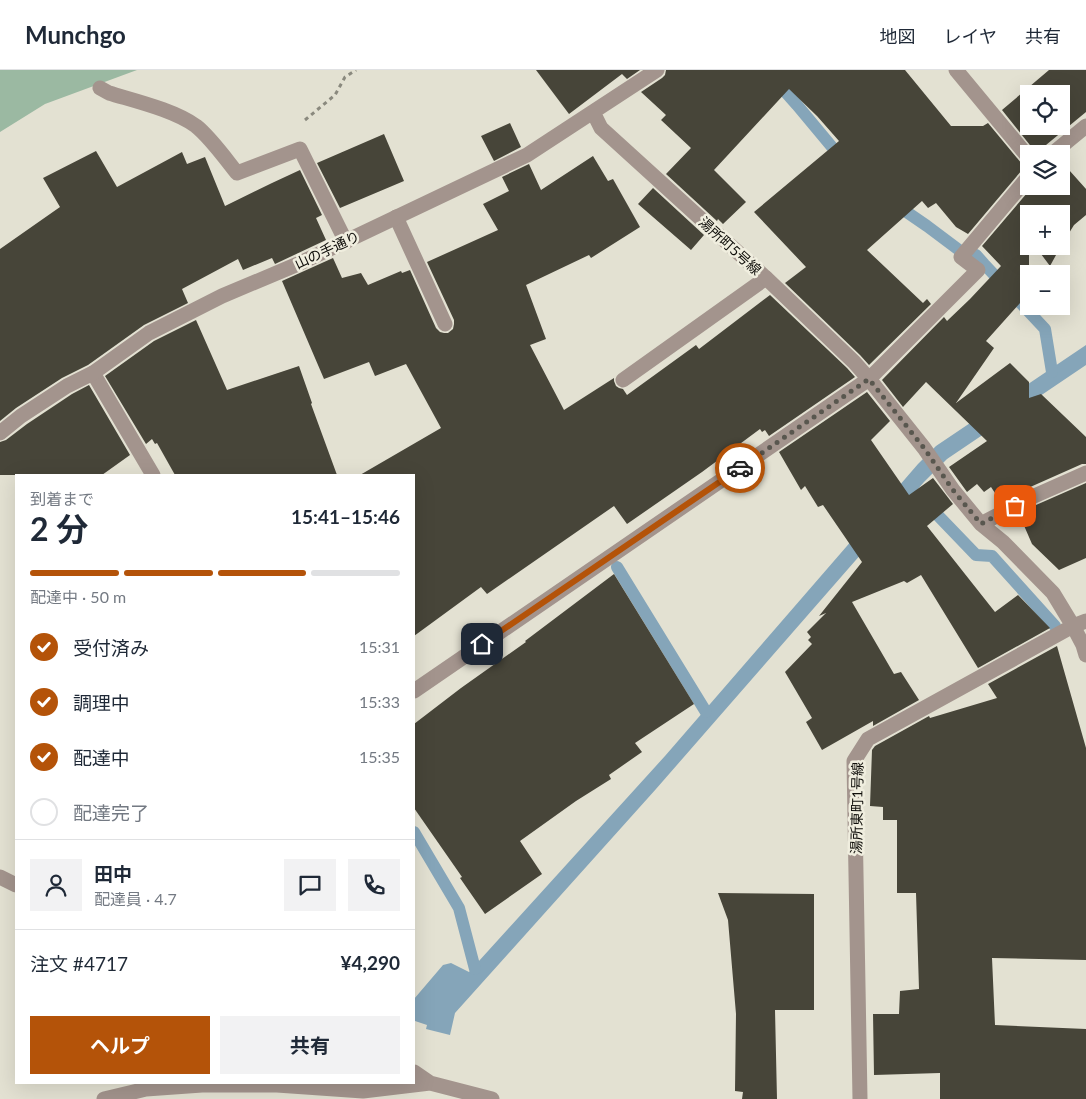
<!DOCTYPE html>
<html lang="ja">
<head>
<meta charset="utf-8">
<style>
	:root { --surface:#fff; --page:#f2f2f3; --text:#1f2937; --muted:#747a83; --line:#e0e1e3; --accent:#b45309 }
	body { margin:0; font-family:Lato,"Noto Sans JP",sans-serif; background:var(--page); color:var(--text); height:100vh; display:flex; flex-direction:column; font-size:19px; white-space:nowrap }
	* { box-sizing:border-box; margin:0 }
	p { font-size:16px; color:var(--muted) }
	.icon { flex:none; width:28px; height:28px; fill:none; stroke:currentColor; stroke-width:2; stroke-linecap:round; stroke-linejoin:round }
	.map { position:relative; flex:1; overflow:hidden }
	.details { position:absolute; left:15px; top:404px; width:400px; height:610px; display:flex; flex-direction:column; background:var(--surface); border-radius:0px; box-shadow:0 5px 20px #0002 }
	.details>* { flex:none }
	.tools { position:absolute; left:1020px; top:15px; display:grid; gap:10px }
	.tools a { display:grid; place-items:center; width:50px; height:50px; border-radius:0px; background:var(--surface); box-shadow:0 5px 20px #0002; font-size:25px }
	.pin { position:absolute; display:grid; place-items:center; width:42px; height:42px; color:#fff; margin:-21px; border-radius:10px; box-shadow:0 2px 8px #0006 }
	.courier { position:absolute; display:grid; place-items:center; width:50px; height:50px; margin:-25px; border:4px solid #b45309; border-radius:50%; background:#fff; color:#222; box-shadow:0 1px 6px #0007 }
	.headline em { font-style:normal; font-weight:700 }
	.headline div { display:flex; flex-direction:column-reverse }
	.headline { display:flex; align-items:center; justify-content:space-between; height:85px; padding:0 15px }
	h1 { font-size:32px; font-weight:700; line-height:38px }
	.bar { display:grid; grid-template-columns:repeat(4,1fr); gap:8px 5px; align-content:center; height:60px; padding:0 15px }
	.bar i { height:6px; border-radius:4px; background:var(--line) }
	.bar .active { background:var(--accent) }
	.bar p { grid-column:span 4 }
	.line { display:flex; align-items:center; gap:12px; padding:0 15px; border-top:1px solid var(--line) }
	.line div { flex:1 }
	.round { display:grid; place-items:center; flex:none; width:52px; height:52px; border-radius:0px; background:var(--page) }
	ol { padding:0 15px; list-style:none }
	li { display:flex; align-items:center; gap:15px; height:55px }
	li p { margin-inline-start:auto }
	li .icon { padding:5px; border-radius:50%; background:var(--accent); color:#fff; stroke-width:4 }
	li:last-child { color:var(--muted) }
	li i { width:28px; height:28px; border:2px solid var(--line); border-radius:50% }
	.button { display:flex; gap:10px; margin-top:auto; padding:10px 15px }
	.button a { flex:1; height:58px; border-radius:0px; background:var(--accent); color:#fff; font-size:20px; font-weight:700; line-height:58px; text-align:center }
	.button a+a { background:var(--page); color:var(--text) }
	header { display:flex; align-items:center; gap:30px; box-sizing:border-box; height:70px; padding:0 25px; background:var(--surface); border-bottom:1px solid var(--line) }
	header strong { font-size:24px }
	nav { display:flex; gap:28px; margin-inline-start:auto; font-size:18px }
	.map>svg:first-child { display:block }
	.forest { fill:#9bb9a2 }
	.water { fill:#85a5b9 }
	.lines { fill:none; stroke-linecap:round; stroke-linejoin:round }
	.stream { stroke:#85a5b9; stroke-width:12 }
	.building { fill:#474539; fill-rule:evenodd }
	.path { stroke:#8a897e; stroke-width:3; stroke-dasharray:4 4; stroke-linecap:butt }
	.lane { stroke:#a3948d; stroke-width:15 }
	.street { stroke:#a3948d; stroke-width:15 }
	.done { stroke:#59574f; stroke-width:5; stroke-dasharray:0 9 }
	.route { stroke:#b45309; stroke-width:6 }
	.labels { text-anchor:middle; stroke-width:5; stroke-linejoin:round; paint-order:stroke }
	.street-label { font-size:14px; fill:#0e0d09; stroke:#f0eedf }
</style>
</head>
<body>
<header>
<strong>Munchgo</strong>
<nav><a>地図</a><a>レイヤ</a><a>共有</a></nav>
</header>
<div class="map">
<svg width="1086" height="1029" viewBox="0 0 1086 1029">
	<rect width="100%" height="100%" fill="#e3e1d2"/>
	<!-- forest -->
	<path class="forest" d="M 0,0 L 137,0 L 45,34 L 0,62 Z"/>
	<!-- water -->
	<path class="water" d="M 1086,275 L 1086,295 L 947,389 L 924,412 L 656,719 L 455,943 L 450,965 L 426,959 L 427,955 L 415,951 L 414,929 L 443,895 L 451,893 L 469,902 L 665,686 L 918,394 L 936,376 Z"/>
	<g class="lines">
		<!-- stream -->
		<path class="stream" d="M 766,0 L 797,35 L 842,89
			M 895,134 L 927,156 L 959,180 L 976,185 L 984,194 L 1045,259 L 1052,302
			M 927,434 L 976,485 L 992,486 L 1055,556
			M 617,497 L 706,642
			M 414,762 L 459,838 L 475,899"/>
	</g>
	<!-- building -->
	<path class="building" d="M 536,0 L 640,0 L 627,9 L 622,4 L 569,44 Z
		M 666,0 L 905,0 L 951,56 L 983,56 L 988,53 L 1022,94 L 1027,97 L 1022,100 L 968,164 L 956,157 L 936,133 L 928,138 L 922,131 L 867,180 L 923,233 L 927,229 L 931,234 L 869,295 L 860,285 L 785,213 L 806,197 L 754,142 L 839,71 L 817,46 L 789,19 L 714,100 L 746,132 L 723,154 L 718,149 L 717,151 L 666,104 L 691,78 L 661,50 L 666,45 L 641,22 L 662,8 L 665,5 Z
		M 1049,0 L 1086,0 L 1086,42 L 1046,75 L 1047,76 L 1043,80 L 1043,84 L 1037,84 L 1002,40 ZM 1029,24 L 1061,24 L 1061,56 L 1029,56 Z
		M 510,53 L 521,77 L 494,91 L 481,66 Z
		M 384,64 L 404,111 L 340,138 L 317,93 Z
		M 96,81 L 117,117 L 182,82 L 187,94 L 205,87 L 225,136 L 272,113 L 300,100 L 322,145 L 316,148 L 326,170 L 275,194 L 272,188 L 243,200 L 238,189 L 182,219 L 188,233 L 144,255 L 88,295 L 62,308 L 16,338 L 0,351 L 0,179 L 60,137 L 43,108 Z
		M 593,86 L 608,111 L 613,109 L 640,157 L 591,188 L 589,185 L 526,215 L 546,269 L 530,275 L 564,340 L 614,308 L 614,311 L 616,316 L 619,318 L 623,319 L 627,325 L 696,275 L 699,279 L 770,225 L 847,298 L 855,307 L 769,366 L 765,360 L 762,362 L 760,359 L 702,402 L 627,454 L 614,436 L 487,524 L 481,517 L 414,566 L 414,405 L 360,405 L 441,358 L 406,294 L 375,306 L 369,292 L 324,309 L 282,211 L 333,188 L 342,208 L 361,203 L 368,215 L 401,201 L 402,203 L 410,200 L 436,258 L 440,262 L 444,263 L 448,263 L 453,259 L 454,254 L 454,250 L 427,192 L 498,160 L 483,134 L 509,121 L 502,107 L 529,94 L 541,120 Z
		M 1061,91 L 1086,119 L 1086,145 L 1074,155 L 1061,176 L 1061,144 L 1029,144 L 1029,225 L 1028,224 L 986,271 L 994,278 L 956,333 L 1010,293 L 1029,312 L 1029,328 L 1041,324 L 1086,367 L 1086,394 L 1082,394 L 1028,418 L 1012,427 L 1010,421 L 999,429 L 991,417 L 984,422 L 977,414 L 967,422 L 949,397 L 987,371 L 926,312 L 903,337 L 882,310 L 944,247 L 947,251 L 970,229 L 1001,196 L 982,176 L 1033,116 L 1061,116 Z
		M 653,118 L 704,165 L 691,180 L 638,134 Z
		M 1035,176 L 1061,176 L 1050,196 Z
		M 196,250 L 227,320 L 299,296 L 312,333 L 311,334 L 337,405 L 175,405 L 157,373 L 155,374 L 152,369 L 146,374 L 105,306 L 154,271 Z
		M 89,315 L 130,385 L 102,405 L 0,405 L 0,372 L 6,370 L 27,354 L 72,324 Z
		M 867,322 L 890,351 L 871,370 L 909,425 L 933,408 L 953,434 L 927,456 L 995,542 L 1018,525 L 1050,558 L 978,598 L 921,505 L 907,513 L 904,511 L 852,532 L 894,604 L 901,602 L 919,630 L 873,656 L 873,651 L 822,680 L 806,652 L 812,648 L 785,602 L 812,574 L 808,570 L 811,567 L 807,562 L 826,543 L 819,546 L 862,492 L 823,435 L 818,437 L 805,416 L 801,420 L 779,382 Z
		M 1086,413 L 1086,488 L 1059,500 L 1032,474 L 1019,444 L 1036,435 Z
		M 614,504 L 694,634 L 635,673 L 642,682 L 609,705 L 611,709 L 576,731 L 520,771 L 542,804 L 485,844 L 460,808 L 462,807 L 414,738 L 414,654 L 461,618 L 526,572 L 525,571 Z
		M 1057,576 L 1086,678 L 1086,890 L 992,888 L 995,955 L 1086,959 L 1086,1029 L 940,1029 L 940,1003 L 874,1005 L 873,944 L 899,944 L 900,921 L 919,919 L 916,823 L 897,823 L 897,750 L 883,750 L 883,737 L 870,736 L 872,680 L 875,676 L 929,646 L 930,648 L 997,628 L 988,614 Z
		M 718,823 L 814,824 L 814,940 L 775,940 L 777,1029 L 742,1029 L 743,1022 L 735,1021 L 736,944 L 728,850 Z"/>
	<g class="lines">
		<!-- path -->
		<path class="path" d="M 305,50 L 335,25 L 345,7 L 356,0"/>
		<!-- lane -->
		<path class="lane" d="M 396,147 L 445,254
			M 93,303 L 153,405
			M 623,310 L 766,208"/>
		<!-- street -->
		<path class="street" d="M 956,0 L 1029,88
			M 100,18 L 109,23 C 135,31 174,40 196,56 C 210,67 225,88 237,103 L 300,79 L 346,172
			M 593,42 L 601,58 L 766,208 L 854,292 L 869,309 L 924,378 L 953,420 L 981,454 L 1003,472 L 1053,523 L 1073,556 L 1083,575 L 1086,585
			M 1052,84 L 1086,56
			M 0,363 L 21,346 L 67,316 L 93,303 L 149,263 L 222,226 L 298,194 L 527,85 L 657,0
			M 981,454 L 1032,427 L 1086,403
			M 414,621 L 869,309 L 978,200 L 961,187 L 1029,106
			M 0,807 L 16,815
			M 414,1002 L 430,1013 L 492,1029
			M 104,1029 L 146,1019 L 202,1015 L 277,1015 L 363,1021 L 430,1013
			M 860,1029 L 854,691 L 868,669 L 1073,556 L 1086,551"/>
	</g>
	<g class="lines">
		<!-- done -->
		<path class="done" d="M 740,398 L 869,309 L 924,378 L 953,420 L 981,454 L 1015,436"/>
		<!-- route -->
		<path class="route" d="M 482,574 L 740,398"/>
	</g>
	<g class="labels">
		<!-- street labels -->
		<g class="street-label">
			<text transform="translate(730 176) rotate(42)" y="5">湯所町5号線</text>
			<text transform="translate(327 180) rotate(-25)" y="5">山の手通り</text>
			<text transform="translate(857 738) rotate(-89)" y="5">湯所東町1号線</text>
		</g>
	</g>
</svg>
<div class="tools">
<a><svg class="icon" aria-label="locate" viewBox="0 0 24 24"><circle cx="12" cy="12" r="6"/><path d="M12 2v4M12 18v4M2 12h4M18 12h4"/></svg></a>
<a><svg class="icon" aria-label="layers" viewBox="0 0 24 24"><path d="M12 4l9 5-9 5-9-5zM3 14l9 5 9-5"/></svg></a>
<a>+</a>
<a>−</a>
</div>
<div class="pin" style="left:1015px;top:436px;background:#ea580c"><svg class="icon" aria-label="bag" viewBox="0 0 24 24"><path d="M5 8h14l-1 12H6zM9 8a3 3 0 0 1 6 0"/></svg></div>
<div class="pin" style="left:482px;top:574px;background:#1f2937"><svg class="icon" aria-label="home" viewBox="0 0 24 24"><path d="M3 11l9-7 9 7M6 9v11h12V9"/></svg></div>
<div class="courier" style="left:740px;top:398px"><svg class="icon" aria-label="car" viewBox="0 0 24 24"><path d="M5 17H2v-5l4-1 3-4h7l3 4 3 1v5h-3M9 17h6M6 11h13"/><circle cx="7" cy="17" r="2"/><circle cx="17" cy="17" r="2"/></svg></div>
<section class="details">
<div class="headline"><div><h1>2 分</h1><p>到着まで</p></div><em>15:41–15:46</em></div>
<div class="bar"><i class="active"></i><i class="active"></i><i class="active"></i><i></i><p>配達中 · 50 m</p></div>
<ol>
<li><svg class="icon" aria-label="check" viewBox="0 0 24 24"><path d="M5 12l5 5 9-10"/></svg>受付済み<p>15:31</p></li>
<li><svg class="icon" aria-label="check" viewBox="0 0 24 24"><path d="M5 12l5 5 9-10"/></svg>調理中<p>15:33</p></li>
<li><svg class="icon" aria-label="check" viewBox="0 0 24 24"><path d="M5 12l5 5 9-10"/></svg>配達中<p>15:35</p></li>
<li><i></i>配達完了</li>
</ol>
<div class="line" style="height:90px"><a class="round"><svg class="icon" aria-label="person" viewBox="0 0 24 24"><circle cx="12" cy="8" r="4"/><path d="M4 21q1-7 8-7t8 7"/></svg></a><div><b>田中</b><p>配達員 · 4.7</p></div><a class="round"><svg class="icon" aria-label="chat" viewBox="0 0 24 24"><path d="M4 5h16v11H9l-5 4z"/></svg></a><a class="round"><svg class="icon" aria-label="phone" viewBox="0 0 24 24"><path d="M5 4h4l2 5-3 2q2 4 5 5l2-3 5 2v4C11 20 4 13 5 4z"/></svg></a></div>
<div class="line" style="height:65px"><div>注文 #4717</div><b>¥4,290</b></div>
<div class="button"><a>ヘルプ</a><a>共有</a></div>
</section>
</div>
</body>
</html>
